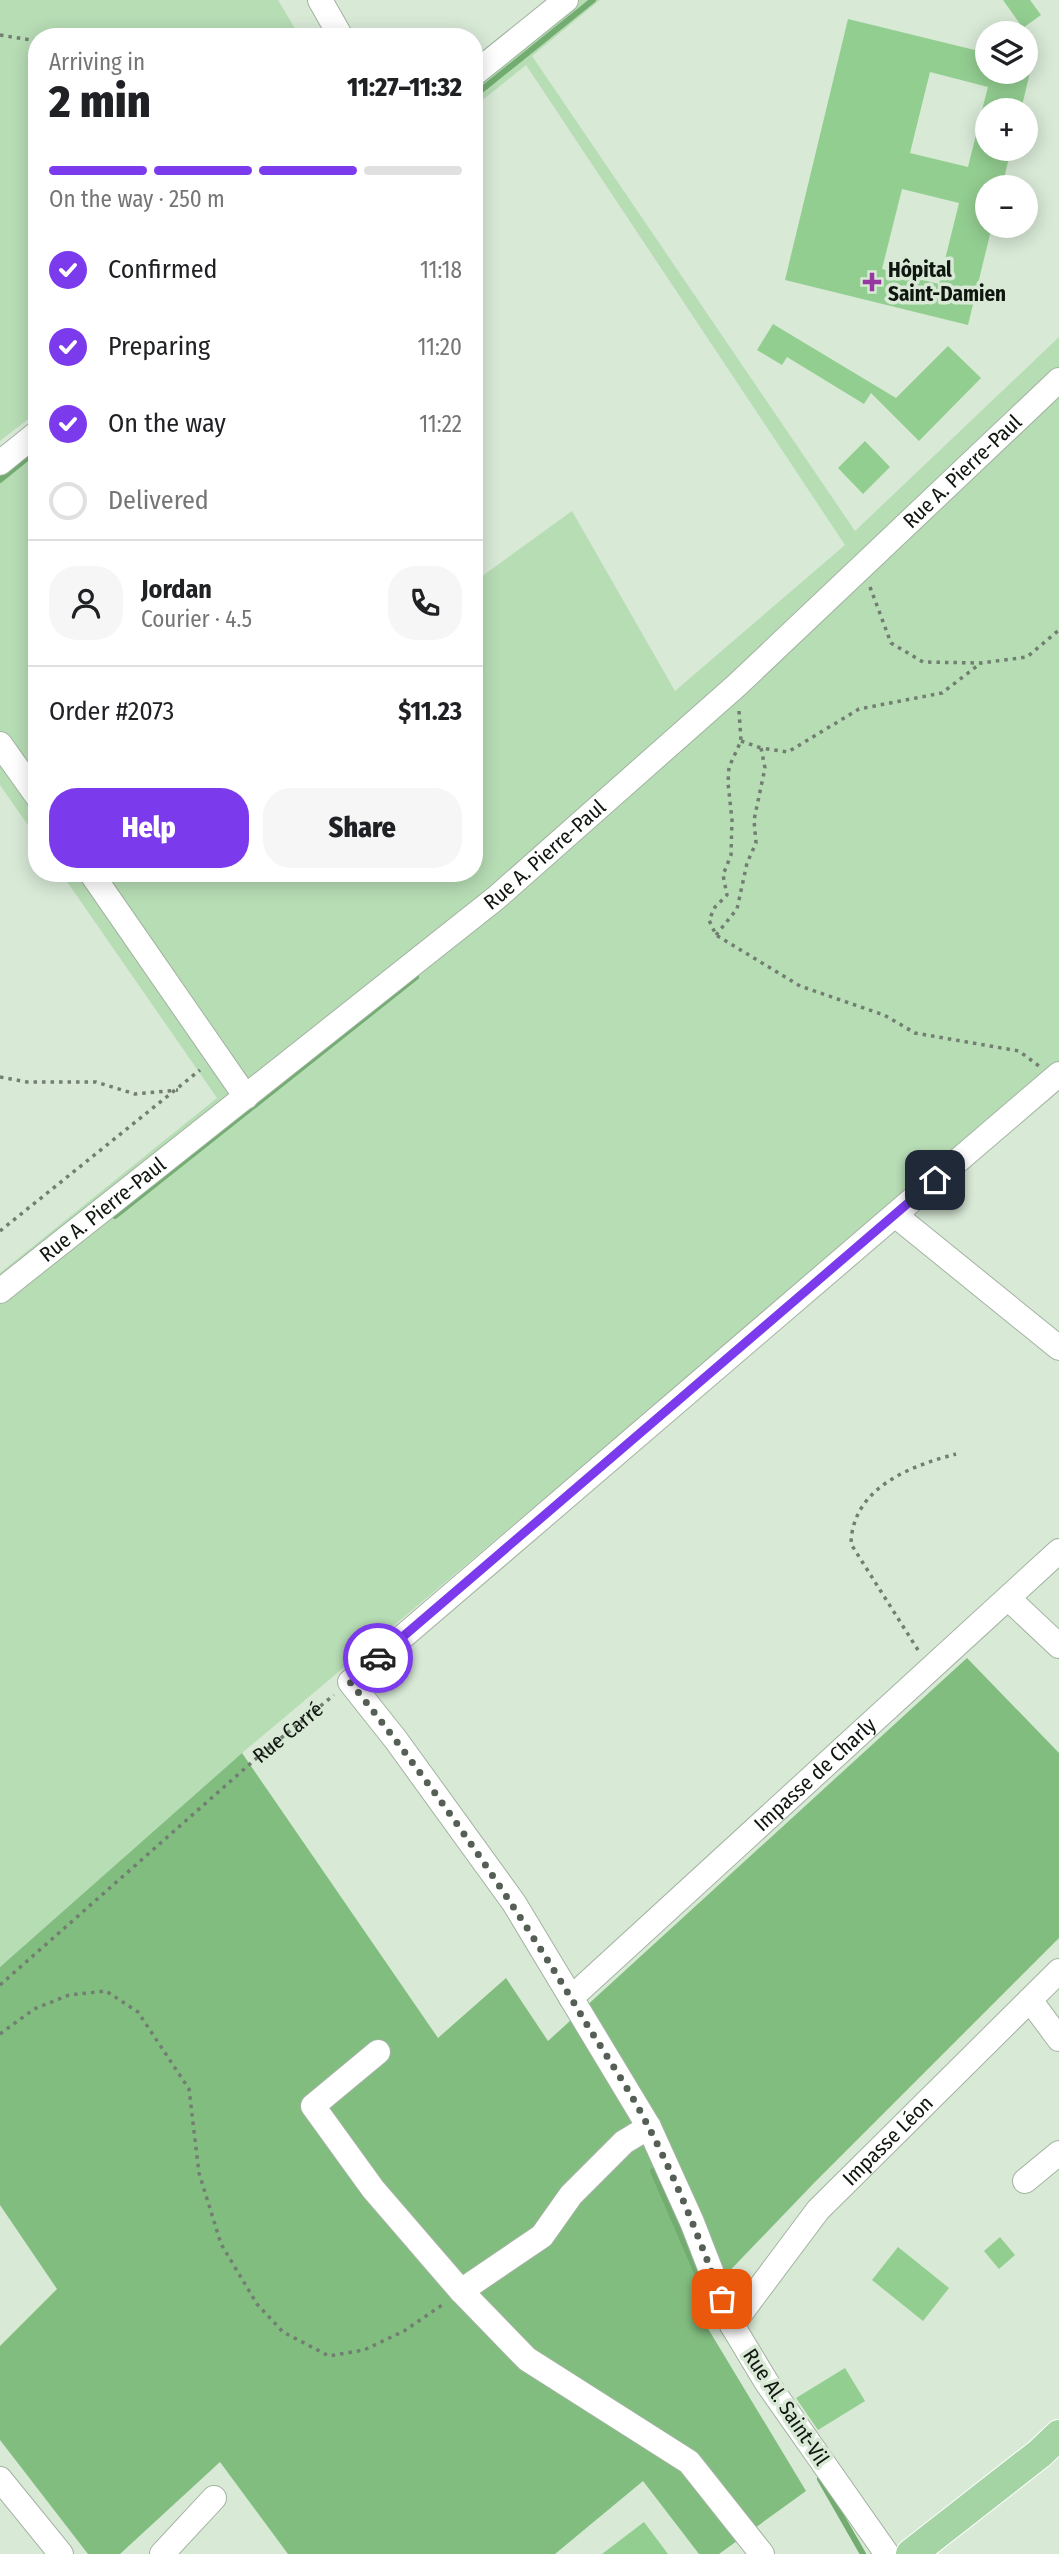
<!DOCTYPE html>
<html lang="en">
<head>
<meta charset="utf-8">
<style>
	:root { --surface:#fff; --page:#f6f6f6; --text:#202124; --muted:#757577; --line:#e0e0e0; --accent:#7c3aed }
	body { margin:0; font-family:"Fira Sans Condensed",sans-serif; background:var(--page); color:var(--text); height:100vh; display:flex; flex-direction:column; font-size:26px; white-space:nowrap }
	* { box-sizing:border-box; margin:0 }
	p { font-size:23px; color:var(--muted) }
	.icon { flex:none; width:38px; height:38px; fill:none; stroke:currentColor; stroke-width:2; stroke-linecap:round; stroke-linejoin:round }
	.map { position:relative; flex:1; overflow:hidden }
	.details { position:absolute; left:28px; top:28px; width:455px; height:854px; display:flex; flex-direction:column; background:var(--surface); border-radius:28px; box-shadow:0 4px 18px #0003 }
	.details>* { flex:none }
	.buttons { position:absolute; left:975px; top:21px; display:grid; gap:14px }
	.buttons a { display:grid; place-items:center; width:63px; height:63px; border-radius:50%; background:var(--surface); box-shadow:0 4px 18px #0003; font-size:35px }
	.pin { position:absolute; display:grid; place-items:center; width:60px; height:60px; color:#fff; margin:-30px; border-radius:14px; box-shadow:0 4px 10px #0006 }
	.courier { position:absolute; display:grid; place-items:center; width:70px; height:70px; margin:-35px; border:5px solid #7c3aed; border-radius:50%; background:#fff; color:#222; box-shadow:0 2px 9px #0007 }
	.summary em { font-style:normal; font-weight:800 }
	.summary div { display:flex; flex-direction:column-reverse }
	.summary { display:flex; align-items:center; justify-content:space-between; height:119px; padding:0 21px }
	h1 { font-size:46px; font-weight:800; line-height:52px }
	.bar { display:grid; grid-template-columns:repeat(4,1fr); gap:10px 7px; align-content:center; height:84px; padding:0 21px }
	.bar i { height:9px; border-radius:5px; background:var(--line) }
	.bar .on { background:var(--accent) }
	.bar p { grid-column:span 4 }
	.line { display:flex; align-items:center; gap:18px; padding:0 21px; border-top:2px solid var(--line) }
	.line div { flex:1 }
	.round { display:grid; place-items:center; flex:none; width:74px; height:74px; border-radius:28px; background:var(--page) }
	ol { padding:0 21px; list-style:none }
	li { display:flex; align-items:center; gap:21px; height:77px }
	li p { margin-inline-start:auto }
	li .icon { padding:7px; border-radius:50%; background:var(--accent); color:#fff; stroke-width:4 }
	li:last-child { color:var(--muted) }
	li i { width:38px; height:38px; border:4px solid var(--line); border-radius:50% }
	.button { display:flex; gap:14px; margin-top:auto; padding:14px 21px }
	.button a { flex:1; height:80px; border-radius:28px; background:var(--accent); color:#fff; font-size:28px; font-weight:800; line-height:80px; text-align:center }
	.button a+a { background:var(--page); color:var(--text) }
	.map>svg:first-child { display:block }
	.green { fill:#b7ddb5 }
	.forest { fill:#82bd80 }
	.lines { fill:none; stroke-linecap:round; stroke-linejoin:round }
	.stream { stroke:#72ac70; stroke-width:6 }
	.building { fill:#93ce91; fill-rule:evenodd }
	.minor-casing { stroke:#a2b3a1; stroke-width:26 }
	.major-casing { stroke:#fff; stroke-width:32 }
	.path { stroke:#727e71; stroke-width:3.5; stroke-dasharray:3.5 5; stroke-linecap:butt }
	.minor { stroke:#fff; stroke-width:24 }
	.major { stroke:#a4d3a4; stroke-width:30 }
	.done { stroke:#555f55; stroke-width:7; stroke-dasharray:0 12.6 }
	.route { stroke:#7c3aed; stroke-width:9 }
	.poi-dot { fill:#9738a1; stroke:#d8e9d6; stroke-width:2.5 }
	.labels { text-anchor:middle; stroke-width:7; stroke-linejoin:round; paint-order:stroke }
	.poi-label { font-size:21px; font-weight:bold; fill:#0f150f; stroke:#d8e9d6; text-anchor:start }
	.street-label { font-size:21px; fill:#0f150f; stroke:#d8e9d6 }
</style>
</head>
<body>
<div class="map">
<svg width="1059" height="2554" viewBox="0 0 1059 2554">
	<rect width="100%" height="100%" fill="#d8e9d6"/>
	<!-- green -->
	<path class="green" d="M 0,0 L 278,0 L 300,37 L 37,37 L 37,412 L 0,441 Z
		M 545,0 L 600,0 L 532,56 L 855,531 L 1059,337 L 1059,1066 L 242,1753 L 0,1967 L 0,1273 L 217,1098 L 61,873 L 474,873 L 474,582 L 572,511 L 675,691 L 845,545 L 526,65 L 474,107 L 474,61 Z
		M 37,428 L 37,838 L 0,785 L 0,456 Z"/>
	<!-- forest -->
	<path class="forest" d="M 967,1658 L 1059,1753 L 1059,1938 L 814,2183 L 695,2307 L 806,2491 L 719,2554 L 699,2554 L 643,2481 L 555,2554 L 288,2554 L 220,2462 L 120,2554 L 88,2554 L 0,2440 L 0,2346 L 57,2289 L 0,2205 L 0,1967 L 242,1753 L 438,2038 L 506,1978 L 548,2041 Z"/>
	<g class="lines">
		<!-- stream -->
		<path class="stream" d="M 474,96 L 593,0
			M 0,480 L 37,450
			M 115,1216 L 416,977
			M 653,2171 L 713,2310
			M 820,2479 L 863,2554"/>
	</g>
	<!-- building -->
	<path class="building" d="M 1003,0 L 1030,0 L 1041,15 L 1023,28 Z
		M 848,19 L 987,53 L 987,72 L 1030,72 L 1021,110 L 982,110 L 988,87 L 930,72 L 910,153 L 968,167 L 981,115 L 987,116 L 987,149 L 1011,149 L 1002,187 L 987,187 L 987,226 L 992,226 L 968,325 L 785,280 ZM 902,189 L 959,203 L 939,284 L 882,269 Z
		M 773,324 L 896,398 L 948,346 L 981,378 L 919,441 L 871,393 L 864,404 L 787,357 L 782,365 L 757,350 Z
		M 865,441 L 890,467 L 863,494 L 838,468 Z
		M 1000,2237 L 1015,2255 L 999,2269 L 984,2251 Z
		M 898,2247 L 949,2288 L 923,2321 L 872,2280 Z
		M 845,2368 L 865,2401 L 818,2430 L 796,2398 Z
		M 644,2522 L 668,2554 L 602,2554 Z"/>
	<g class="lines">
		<!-- minor casing -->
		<g class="minor-casing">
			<g id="minor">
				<path d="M 320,0 L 341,37"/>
				<path d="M 474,74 L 566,0"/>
				<path d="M 0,463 L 37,433"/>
				<path d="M 0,744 L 37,796"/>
				<path d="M 91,873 L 246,1097"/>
				<path d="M 895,1215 L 1059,1348"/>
				<path id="s2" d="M 0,1291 L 496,898 L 737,685 L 1059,380"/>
				<path d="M 1009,1599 L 1059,1646"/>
				<path id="s3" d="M 571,1998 L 1059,1551"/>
				<path d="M 1030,2000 L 1059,2039"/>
				<path d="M 378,2052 L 313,2106 L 373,2189 L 461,2291 L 527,2359 L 689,2462 L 762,2554"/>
				<path d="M 1025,2181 L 1059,2153"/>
				<path d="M 461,2291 L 542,2236 L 571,2195 L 624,2142 L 649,2127"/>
				<path id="s4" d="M 732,2325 L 818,2210 L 1059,1971"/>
				<path d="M 0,2479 L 61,2554"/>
				<path d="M 162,2554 L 214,2498"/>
				<path d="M 887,2554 L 767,2383 L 732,2325 L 692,2222 L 649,2127 L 514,1903 L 396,1740 L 350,1682 L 1059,1074"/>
			</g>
		</g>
		<!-- major casing -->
		<g class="major-casing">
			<path id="major" d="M 911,2554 L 1039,2454 L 1059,2435"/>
		</g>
		<!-- path -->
		<g class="path">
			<path d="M 0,35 L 37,41"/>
			<path d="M 870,587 L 891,643 L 923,662 L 981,663 L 1027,657 L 1059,630"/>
			<path d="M 739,711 L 741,741 L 729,767 L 728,783 L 732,820 L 731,855 L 723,875 L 727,895 L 715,907 L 709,920 L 716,935 L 800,986 L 884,1015 L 915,1033 L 1019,1051 L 1039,1066"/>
			<path d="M 741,741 L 761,748"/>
			<path d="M 716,935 L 737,909 L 747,863 L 756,843 L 754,820 L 765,768 L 761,748 L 788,752 L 859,709 L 942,693 L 981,663"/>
			<path d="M 0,1077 L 27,1082 L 96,1082 L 135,1094 L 178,1090"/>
			<path d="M 0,1231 L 200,1070"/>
			<path d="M 918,1650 L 851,1544 C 852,1488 910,1466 956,1454"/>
			<path id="s1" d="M 0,1985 L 259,1756 L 334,1695"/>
			<path d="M 0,2034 L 34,2009 L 69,1995 L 106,1991 L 138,2012 L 189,2089 L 199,2173 L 221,2244 L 257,2304 L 283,2332 L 329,2356 L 364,2350 L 404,2331 L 445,2303"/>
		</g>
		<!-- minor -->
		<use href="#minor" class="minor"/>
		<!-- major -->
		<use href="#major" class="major"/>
	</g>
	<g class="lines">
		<!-- done -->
		<path class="done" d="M 378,1658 L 350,1682 C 437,1790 515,1904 586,2023 C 607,2057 631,2092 649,2128 C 678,2183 700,2241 722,2299"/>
		<!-- route -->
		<path class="route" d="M 378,1658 L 935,1180"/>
	</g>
	<!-- markers -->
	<path class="poi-dot" d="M868.5 271.5h7v7h7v7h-7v7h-7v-7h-7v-7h7z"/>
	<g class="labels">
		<!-- poi labels -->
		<g class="poi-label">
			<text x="888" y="277">Hôpital<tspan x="888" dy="24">Saint-Damien</tspan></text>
		</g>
		<!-- street labels -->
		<g class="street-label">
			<text dy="7" stroke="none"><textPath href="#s2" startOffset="1265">Rue A. Pierre-Paul</textPath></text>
			<text dy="7" stroke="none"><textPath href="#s2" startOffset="698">Rue A. Pierre-Paul</textPath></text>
			<text dy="7" stroke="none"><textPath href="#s2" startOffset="131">Rue A. Pierre-Paul</textPath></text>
			<text dy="7" stroke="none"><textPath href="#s1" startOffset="383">Rue Carré</textPath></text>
			<text dy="7" stroke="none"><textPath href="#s3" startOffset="331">Impasse de Charly</textPath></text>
			<text dy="7" stroke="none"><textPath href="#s4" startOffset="242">Impasse Léon</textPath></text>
			<text transform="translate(786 2407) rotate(56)" y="7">Rue Al. Saint-Vil</text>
		</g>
	</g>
</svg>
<div class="buttons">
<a><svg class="icon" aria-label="layers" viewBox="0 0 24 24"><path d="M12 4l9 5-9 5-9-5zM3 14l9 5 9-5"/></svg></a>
<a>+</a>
<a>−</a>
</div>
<div class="pin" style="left:722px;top:2299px;background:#ea580c"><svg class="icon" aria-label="bag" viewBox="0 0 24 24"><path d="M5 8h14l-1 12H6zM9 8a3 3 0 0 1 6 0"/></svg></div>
<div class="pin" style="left:935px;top:1180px;background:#1f2937"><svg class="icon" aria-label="home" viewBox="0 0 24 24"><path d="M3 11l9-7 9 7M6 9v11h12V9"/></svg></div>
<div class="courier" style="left:378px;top:1658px"><svg class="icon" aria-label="car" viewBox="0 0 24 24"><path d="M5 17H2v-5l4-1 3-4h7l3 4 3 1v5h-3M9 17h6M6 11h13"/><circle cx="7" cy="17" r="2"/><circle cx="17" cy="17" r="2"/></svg></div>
<section class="details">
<div class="summary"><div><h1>2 min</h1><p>Arriving in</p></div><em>11:27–11:32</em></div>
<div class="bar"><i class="on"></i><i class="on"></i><i class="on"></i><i></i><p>On the way · 250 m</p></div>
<ol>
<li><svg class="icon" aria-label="check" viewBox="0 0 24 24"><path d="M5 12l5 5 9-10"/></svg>Confirmed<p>11:18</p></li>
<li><svg class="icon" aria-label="check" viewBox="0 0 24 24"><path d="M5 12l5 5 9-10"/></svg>Preparing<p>11:20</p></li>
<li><svg class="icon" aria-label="check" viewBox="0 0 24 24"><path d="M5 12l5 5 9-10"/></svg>On the way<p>11:22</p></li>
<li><i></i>Delivered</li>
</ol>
<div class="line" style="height:126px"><a class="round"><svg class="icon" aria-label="person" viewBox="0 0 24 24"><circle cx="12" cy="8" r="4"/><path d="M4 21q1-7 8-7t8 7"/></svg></a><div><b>Jordan</b><p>Courier · 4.5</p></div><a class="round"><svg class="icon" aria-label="phone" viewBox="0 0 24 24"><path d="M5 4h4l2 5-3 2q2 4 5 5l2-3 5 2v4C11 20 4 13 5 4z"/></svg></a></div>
<div class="line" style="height:91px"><div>Order #2073</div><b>$11.23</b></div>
<div class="button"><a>Help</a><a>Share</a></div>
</section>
</div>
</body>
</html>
